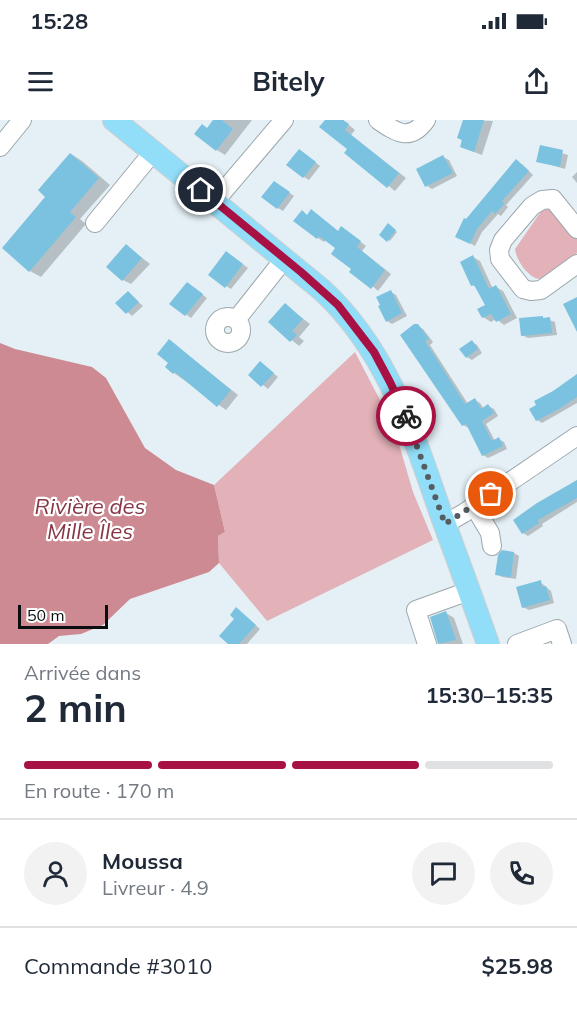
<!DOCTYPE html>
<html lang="fr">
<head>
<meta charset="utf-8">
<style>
	:root { --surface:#fff; --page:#f2f2f3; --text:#1f2937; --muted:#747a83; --line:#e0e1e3; --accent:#a81143 }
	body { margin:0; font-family:Mulish,sans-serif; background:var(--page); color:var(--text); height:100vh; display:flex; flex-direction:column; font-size:22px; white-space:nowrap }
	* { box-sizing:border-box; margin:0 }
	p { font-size:20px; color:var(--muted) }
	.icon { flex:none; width:33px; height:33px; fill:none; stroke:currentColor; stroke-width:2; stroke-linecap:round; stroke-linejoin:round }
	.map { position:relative; height:524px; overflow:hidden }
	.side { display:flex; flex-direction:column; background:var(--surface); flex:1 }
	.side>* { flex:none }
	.scale { position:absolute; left:18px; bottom:15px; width:90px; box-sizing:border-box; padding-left:6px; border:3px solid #0a0e10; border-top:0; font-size:16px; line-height:21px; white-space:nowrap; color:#0a0e10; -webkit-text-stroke:4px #fff; paint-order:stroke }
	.pin { position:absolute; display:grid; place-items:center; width:51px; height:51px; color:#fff; margin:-26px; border:3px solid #fff; border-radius:50%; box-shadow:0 2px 6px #0007 }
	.courier { position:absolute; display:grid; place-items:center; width:60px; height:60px; margin:-30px; border:4px solid #a81143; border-radius:50%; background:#fff; color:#222; box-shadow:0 2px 8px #0007 }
	.headline em { font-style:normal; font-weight:700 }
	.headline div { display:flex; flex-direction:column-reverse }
	.headline { display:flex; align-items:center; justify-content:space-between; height:102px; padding:0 24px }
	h1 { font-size:39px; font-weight:700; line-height:45px }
	.bar { display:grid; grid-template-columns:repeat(4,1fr); gap:9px 6px; align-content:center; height:72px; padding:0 24px }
	.bar i { height:8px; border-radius:4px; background:var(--line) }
	.bar .active { background:var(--accent) }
	.bar p { grid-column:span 4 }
	.line { display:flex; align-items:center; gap:15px; padding:0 24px; border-top:2px solid var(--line) }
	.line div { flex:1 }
	.round { display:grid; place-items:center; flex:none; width:63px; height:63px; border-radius:32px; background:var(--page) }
	.status { display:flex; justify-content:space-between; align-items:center; height:42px; padding:0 30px; background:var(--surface); direction:ltr }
	.status svg { height:16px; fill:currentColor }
	header { display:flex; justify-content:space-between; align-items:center; height:78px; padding:0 24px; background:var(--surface); font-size:27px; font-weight:700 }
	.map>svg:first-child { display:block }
	.green { fill:#e2b2b8 }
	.water { fill:#cd8a93 }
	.shadow { fill:#0003 }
	.building { fill:#7bc2e0 }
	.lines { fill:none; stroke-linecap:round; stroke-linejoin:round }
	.minor-casing { stroke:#9ca7ac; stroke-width:20 }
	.major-casing { stroke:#cecfcf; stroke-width:24 }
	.minor { stroke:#fff; stroke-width:18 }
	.major { stroke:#92ddf8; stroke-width:22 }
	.done { stroke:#565d60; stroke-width:6; stroke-dasharray:0 10.8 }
	.route { stroke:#a81143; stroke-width:8 }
	.labels { text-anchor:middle; stroke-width:4.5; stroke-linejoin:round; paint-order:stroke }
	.water-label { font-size:22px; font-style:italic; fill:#883646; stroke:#fff }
</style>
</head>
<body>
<div class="status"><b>15:28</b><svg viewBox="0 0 49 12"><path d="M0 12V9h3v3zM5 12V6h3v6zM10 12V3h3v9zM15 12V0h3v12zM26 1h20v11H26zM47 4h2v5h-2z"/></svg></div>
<header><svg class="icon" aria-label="menu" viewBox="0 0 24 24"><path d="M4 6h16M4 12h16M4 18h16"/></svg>Bitely<svg class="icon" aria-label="share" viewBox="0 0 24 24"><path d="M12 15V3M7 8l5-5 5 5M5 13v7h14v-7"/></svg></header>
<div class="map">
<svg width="577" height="524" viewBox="0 0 577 524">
	<rect width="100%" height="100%" fill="#e4f0f6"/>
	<!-- green -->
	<path class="green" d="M 548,89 L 555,92 L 577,114 L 577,133 L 542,159 C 529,160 516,140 515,129 L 542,90 Z
		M 355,232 L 394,307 L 413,372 L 433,420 L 267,501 L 219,443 L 218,416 L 225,412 L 214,365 Z"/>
	<!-- water -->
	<path class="water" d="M 0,223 L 15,229 L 92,247 L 106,258 L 145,328 L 176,350 L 214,365 L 225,412 L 218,416 L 219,443 L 209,452 L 130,479 L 103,505 L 81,514 L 59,516 L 48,524 L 0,524 Z"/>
	<!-- shadow -->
	<path class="shadow" d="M 215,0 L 252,0 L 225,35 L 217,30 L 208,9 Z
		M 326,0 L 343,0 L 355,10 L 351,15 L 406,58 L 395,71 L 346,33 L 350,28 Z
		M 464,0 L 493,1 L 482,35 L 461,27 Z
		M 541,27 L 568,35 L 565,49 L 538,41 Z
		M 300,30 L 320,46 L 309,60 L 304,57 Z
		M 71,34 L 82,41 L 110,65 L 80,99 L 86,104 L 41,157 L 30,151 L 47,77 Z
		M 443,37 L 449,40 L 457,56 L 432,69 L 427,66 Z
		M 522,44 L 533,55 L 506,85 L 508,87 L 501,96 L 498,94 L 482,112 L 475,126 L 462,119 L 466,101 Z
		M 577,52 L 577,63 L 572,57 Z
		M 280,66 L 294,76 L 283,91 L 278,88 Z
		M 318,95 L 339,112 L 348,112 L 366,126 L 362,131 L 391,154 L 378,171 L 353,149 L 337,128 L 326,119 L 324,122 L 318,118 L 296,101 Z
		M 389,105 L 397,112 L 390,121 L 381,115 Z
		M 127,126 L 150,144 L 131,164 L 123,160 Z
		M 232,136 L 248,148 L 231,169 L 226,166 Z
		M 473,137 L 480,141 L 493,169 L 496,167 L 503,171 L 517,198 L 504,205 L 496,199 L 491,202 L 483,197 L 487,185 L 478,168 L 472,165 Z
		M 193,167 L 207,178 L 191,198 L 172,184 Z
		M 391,172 L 396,175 L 407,196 L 392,204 L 387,201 Z
		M 128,173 L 143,186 L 132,196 L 117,183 Z
		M 285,185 L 310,204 L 299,217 L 304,221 L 299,226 L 270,202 Z
		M 543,198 L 555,202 L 557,215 L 528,218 L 522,215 Z
		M 417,206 L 423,209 L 433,222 L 430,225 L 468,284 L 475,280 L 480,283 L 484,289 L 488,286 L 494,289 L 498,296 L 486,304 L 495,321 L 499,319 L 504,322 L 507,329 L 488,338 L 483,335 L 469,308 L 463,305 Z
		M 170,221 L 238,275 L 226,290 L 174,253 Z
		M 472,222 L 477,225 L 482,233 L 472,240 L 467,237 Z
		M 261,243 L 278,257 L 268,269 L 250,255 Z
		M 577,257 L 577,283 L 542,303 L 537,300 Z
		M 577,360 L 577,382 L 542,404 L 543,406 L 528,416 L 523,413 L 515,401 Z
		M 514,433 L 519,436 L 516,459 L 502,457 L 497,454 Z
		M 540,462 L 551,471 L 554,483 L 529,490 L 523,487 Z
		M 237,489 L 260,509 L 247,524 L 230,524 L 221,516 L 236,499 Z
		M 446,493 L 454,498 L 463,524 L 439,524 L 432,498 Z"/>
	<!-- building -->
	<path class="building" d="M 213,0 L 222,0 L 233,9 L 216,31 L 194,14 L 202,4 L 207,8 Z
		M 325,0 L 343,0 L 349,4 L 345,10 L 399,53 L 387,68 L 344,33 L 347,29 L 319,7 Z
		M 463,0 L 484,0 L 474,32 L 460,27 L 462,20 L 457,18 Z
		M 540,25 L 563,30 L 560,47 L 536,42 Z
		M 299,29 L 316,42 L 303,58 L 286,45 Z
		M 70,33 L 99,58 L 70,92 L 76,97 L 29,152 L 2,128 L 45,77 L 38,70 Z
		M 443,35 L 453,53 L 425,67 L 416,49 Z
		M 516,39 L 529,51 L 502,81 L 504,84 L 495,94 L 492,91 L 477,109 L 470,124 L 455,117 L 464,98 L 466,99 Z
		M 274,61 L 290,72 L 277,89 L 261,77 Z
		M 311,89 L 338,111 L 341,106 L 361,121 L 357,127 L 385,150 L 371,169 L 349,152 L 351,149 L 331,134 L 335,128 L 319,116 L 317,119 L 293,101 L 302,90 L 307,95 Z
		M 388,103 L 396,110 L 387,122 L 379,115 Z
		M 126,124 L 142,138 L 122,161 L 106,147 Z
		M 226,131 L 243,144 L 225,168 L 208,155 Z
		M 473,135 L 489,169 L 496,165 L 511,194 L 496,202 L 491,194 L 482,198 L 477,189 L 485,185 L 474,165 L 471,166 L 460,142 Z
		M 187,162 L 203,174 L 185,196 L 169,184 Z
		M 391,170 L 402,193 L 386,202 L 378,186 L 380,185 L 376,177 Z
		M 128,171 L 139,182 L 126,194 L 115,183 Z
		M 577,177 L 577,212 L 563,184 Z
		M 285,183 L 303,199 L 292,211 L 297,215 L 290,222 L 268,202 Z
		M 543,196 L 543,198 L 550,197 L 552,213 L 521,216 L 519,198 Z
		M 414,204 L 418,204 L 429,219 L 425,221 L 465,284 L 475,278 L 481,289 L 488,284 L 494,293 L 482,301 L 492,321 L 499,317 L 503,326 L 482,336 L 466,304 L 462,306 L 400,215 Z
		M 169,219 L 231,270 L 217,287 L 175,252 L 173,254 L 165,247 L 168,243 L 157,234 Z
		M 472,220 L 478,229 L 466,238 L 459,229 Z
		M 260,241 L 274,253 L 261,267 L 248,255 Z
		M 577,254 L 577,277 L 559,289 L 536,301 L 529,289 L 536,285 L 534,281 L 553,271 Z
		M 577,360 L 577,378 L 538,400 L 539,403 L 522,414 L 513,400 L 537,383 Z
		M 502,430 L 514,432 L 511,457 L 495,455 L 498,435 Z
		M 541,460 L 542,467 L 546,466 L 550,480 L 522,488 L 516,467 Z
		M 236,487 L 256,505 L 239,524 L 228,524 L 219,516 L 234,499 L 230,495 Z
		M 446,491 L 456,520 L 438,524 L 430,497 Z"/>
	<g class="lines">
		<!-- minor casing -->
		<g class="minor-casing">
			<path id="minor" d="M 378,0 C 397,13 410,22 426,0
				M 0,27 L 22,0
				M 215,81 L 284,0
				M 95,103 L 153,32
				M 577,109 L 553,79 L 542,80 L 532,86 L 503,120 L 499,130 L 500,139 L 523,169 L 531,171 L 541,170 L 577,144
				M215 210a13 13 0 1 1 26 0a13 13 0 1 1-26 0Z
				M 236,200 L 285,138
				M 474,386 L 490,413 L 492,426
				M 445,404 L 464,393 L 577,316
				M 427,524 L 416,490 L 469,471
				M 517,524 L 557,509 L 562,524"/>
		</g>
		<!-- major casing -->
		<g class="major-casing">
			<path id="major" d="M 114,0 L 322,170 C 387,230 413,313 441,394 C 457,438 473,481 488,524"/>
		</g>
		<!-- minor -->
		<use href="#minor" class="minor"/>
		<!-- major -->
		<use href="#major" class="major"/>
	</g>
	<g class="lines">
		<!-- done -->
		<path class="done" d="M 406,296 L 445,404 L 491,374"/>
		<!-- route -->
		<path class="route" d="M 201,70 L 301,152 L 338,185 L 374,232 L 390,262 L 406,296"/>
	</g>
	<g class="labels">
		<!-- water labels -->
		<g class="water-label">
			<text x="90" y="394">Rivière des<tspan x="90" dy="25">Mille Îles</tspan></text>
		</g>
	</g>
</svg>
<div class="scale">50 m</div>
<div class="pin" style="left:491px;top:374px;background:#ea580c"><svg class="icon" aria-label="bag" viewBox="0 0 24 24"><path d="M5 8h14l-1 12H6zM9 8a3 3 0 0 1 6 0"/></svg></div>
<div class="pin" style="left:201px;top:70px;background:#1f2937"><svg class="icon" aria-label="home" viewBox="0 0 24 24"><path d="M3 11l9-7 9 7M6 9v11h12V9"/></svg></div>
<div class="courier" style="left:406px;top:296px"><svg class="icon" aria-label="bike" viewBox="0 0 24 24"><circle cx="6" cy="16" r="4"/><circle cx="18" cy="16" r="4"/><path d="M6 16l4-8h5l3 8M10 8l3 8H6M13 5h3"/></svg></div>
</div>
<section class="side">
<div class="headline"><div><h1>2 min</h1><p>Arrivée dans</p></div><em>15:30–15:35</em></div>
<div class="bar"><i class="active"></i><i class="active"></i><i class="active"></i><i></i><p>En route · 170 m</p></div>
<div class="line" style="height:108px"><a class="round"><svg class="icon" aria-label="person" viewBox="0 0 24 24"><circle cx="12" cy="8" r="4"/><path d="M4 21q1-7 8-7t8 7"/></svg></a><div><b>Moussa</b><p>Livreur · 4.9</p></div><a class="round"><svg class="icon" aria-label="chat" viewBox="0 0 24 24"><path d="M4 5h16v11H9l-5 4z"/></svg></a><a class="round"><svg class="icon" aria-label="phone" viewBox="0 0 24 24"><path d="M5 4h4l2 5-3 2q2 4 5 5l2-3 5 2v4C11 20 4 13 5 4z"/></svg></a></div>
<div class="line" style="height:78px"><div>Commande #3010</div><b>$25.98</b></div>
</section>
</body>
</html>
